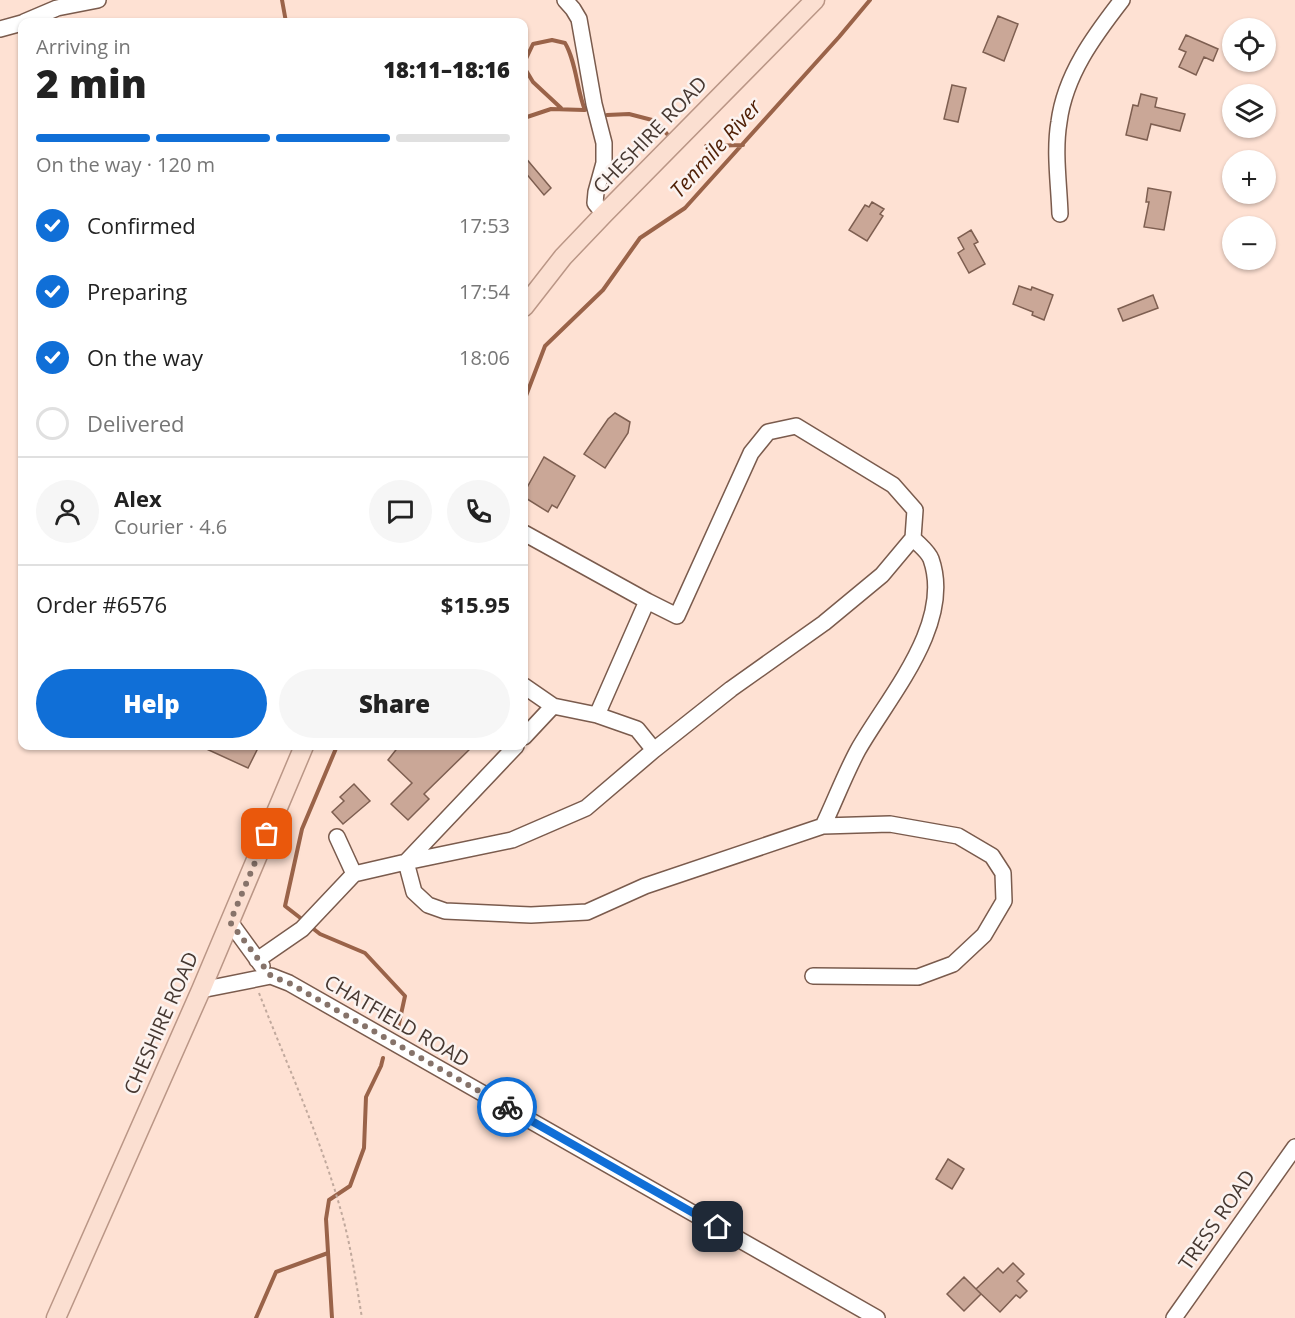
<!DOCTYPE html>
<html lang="en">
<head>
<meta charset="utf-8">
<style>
	:root { --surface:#fff; --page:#f6f6f6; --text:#222; --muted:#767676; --line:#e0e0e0; --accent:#106fd7 }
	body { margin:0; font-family:"Open Sans",sans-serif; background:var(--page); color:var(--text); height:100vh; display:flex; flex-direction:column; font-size:22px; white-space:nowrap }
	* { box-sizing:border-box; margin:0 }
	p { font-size:20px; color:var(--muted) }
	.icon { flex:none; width:33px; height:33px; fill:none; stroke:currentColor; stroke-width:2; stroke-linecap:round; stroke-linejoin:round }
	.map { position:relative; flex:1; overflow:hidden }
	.details { position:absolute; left:18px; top:18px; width:510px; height:732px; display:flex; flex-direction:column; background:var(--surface); border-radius:12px; box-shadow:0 2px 4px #0004 }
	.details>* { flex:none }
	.controls { position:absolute; left:1222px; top:18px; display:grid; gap:12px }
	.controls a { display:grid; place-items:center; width:54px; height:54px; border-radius:50%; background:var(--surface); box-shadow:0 2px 4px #0004; font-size:30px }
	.pin { position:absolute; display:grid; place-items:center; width:51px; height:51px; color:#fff; margin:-26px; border-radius:12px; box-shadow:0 3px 9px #0006 }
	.courier { position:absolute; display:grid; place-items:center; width:60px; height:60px; margin:-30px; border:4px solid #106fd7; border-radius:50%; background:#fff; color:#222; box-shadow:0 2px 8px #0007 }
	.head em { font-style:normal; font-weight:800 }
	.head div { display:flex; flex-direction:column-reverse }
	.head { display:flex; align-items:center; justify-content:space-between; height:102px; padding:0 18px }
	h1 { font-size:39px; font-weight:800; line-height:45px }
	.bar { display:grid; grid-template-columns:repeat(4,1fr); gap:9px 6px; align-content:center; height:72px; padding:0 18px }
	.bar i { height:8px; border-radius:4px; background:var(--line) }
	.bar .active { background:var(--accent) }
	.bar p { grid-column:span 4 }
	.line { display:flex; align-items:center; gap:15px; padding:0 18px; border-top:2px solid var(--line) }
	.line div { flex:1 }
	.round { display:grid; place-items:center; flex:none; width:63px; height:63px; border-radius:32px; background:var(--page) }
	ol { padding:0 18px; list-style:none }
	li { display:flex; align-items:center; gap:18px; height:66px }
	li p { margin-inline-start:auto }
	li .icon { padding:6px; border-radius:50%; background:var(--accent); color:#fff; stroke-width:4 }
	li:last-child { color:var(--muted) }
	li i { width:33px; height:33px; border:3px solid var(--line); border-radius:50% }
	.primary-button { display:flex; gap:12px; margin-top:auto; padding:12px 18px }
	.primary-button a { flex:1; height:69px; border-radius:36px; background:var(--accent); color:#fff; font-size:24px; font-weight:800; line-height:69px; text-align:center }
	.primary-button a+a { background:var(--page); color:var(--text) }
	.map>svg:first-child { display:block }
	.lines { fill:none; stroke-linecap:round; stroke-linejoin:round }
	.stream { stroke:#9a6349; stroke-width:4 }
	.building { fill:#caa797; stroke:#7e5f51; stroke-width:1.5 }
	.minor-casing { stroke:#7a5b4d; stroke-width:18 }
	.major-casing { stroke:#ba9686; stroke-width:21 }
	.path { stroke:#c1a99d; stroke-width:2; stroke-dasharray:3 3; stroke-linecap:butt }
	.minor { stroke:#fff; stroke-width:15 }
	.major { stroke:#fbdfd1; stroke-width:18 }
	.done { stroke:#86736a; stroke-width:6; stroke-dasharray:0 10.8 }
	.route { stroke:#106fd7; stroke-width:8 }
	.labels { text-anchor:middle; stroke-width:5; stroke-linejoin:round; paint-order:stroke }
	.street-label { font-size:20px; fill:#463831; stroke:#fbf3f0 }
	.water-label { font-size:21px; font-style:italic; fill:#512107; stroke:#fbf3f0 }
</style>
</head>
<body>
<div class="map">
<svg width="1295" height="1318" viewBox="0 0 1295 1318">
	<rect width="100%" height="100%" fill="#fee1d3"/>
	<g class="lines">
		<!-- stream -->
		<path class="stream" d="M 282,0 L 286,22
			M 524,63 L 533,44 L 552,40 L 565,43 C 576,61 577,91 585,110
			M 524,67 L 533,82 L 561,108
			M 607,115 L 629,114 L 656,121 L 667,134
			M 524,118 L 551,109 L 584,110
			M 706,146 L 743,145
			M 524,401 L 545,346 L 603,290 L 640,238 L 685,208 L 839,37 L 870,0
			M 303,920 L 285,906 L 302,829 L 337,746
			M 311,927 L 320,934 L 365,953 L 405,996 L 398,1028
			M 256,1318 L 276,1272 L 328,1253
			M 332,1318 L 326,1219 L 329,1200 L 350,1186 L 364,1148 L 366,1097 L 381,1066 L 383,1058"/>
	</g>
	<!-- building -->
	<path class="building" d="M 998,16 L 1018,24 L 1004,61 L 983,52 Z
		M 1186,35 L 1218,49 L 1213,61 L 1204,57 L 1196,75 L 1179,67 L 1186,52 L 1179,49 Z
		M 952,85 L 966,88 L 958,122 L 944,119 Z
		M 1141,94 L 1157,98 L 1155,107 L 1185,114 L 1180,131 L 1151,124 L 1147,140 L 1126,135 L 1133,105 L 1138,106 Z
		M 524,156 L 551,188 L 544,195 L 524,171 Z
		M 1148,188 L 1171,192 L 1164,230 L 1144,227 L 1149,202 L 1146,202 Z
		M 872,202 L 884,209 L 880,214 L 883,216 L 867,241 L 849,230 L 865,205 L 869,207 Z
		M 971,230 L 978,242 L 974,244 L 985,264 L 969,273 L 958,253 L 964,249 L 958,238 Z
		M 1019,286 L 1031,290 L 1032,287 L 1053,295 L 1044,320 L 1032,315 L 1033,312 L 1013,304 Z
		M 1153,295 L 1158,308 L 1123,321 L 1118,309 Z
		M 615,413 L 630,422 L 628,433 L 605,468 L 584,454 L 608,419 Z
		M 544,457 L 575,476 L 557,508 L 552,505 L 548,512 L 524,497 L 524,493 Z
		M 200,746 L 259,746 L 248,768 Z
		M 399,746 L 473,746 L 424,794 L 429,799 L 408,820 L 391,804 L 412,783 L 388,760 Z
		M 354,784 L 370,801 L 343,824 L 332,812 L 344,801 L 340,797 Z
		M 948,1159 L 964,1169 L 952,1189 L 936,1179 Z
		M 1013,1263 L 1024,1274 L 1017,1281 L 1027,1291 L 1020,1298 L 1016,1295 L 1000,1312 L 976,1289 L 998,1268 L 1003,1273 Z
		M 964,1277 L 981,1294 L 964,1311 L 947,1294 Z"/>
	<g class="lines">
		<!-- minor casing -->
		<g class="minor-casing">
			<path id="minor" d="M 565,0 L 573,9 L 579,19 L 594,104 L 604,143 L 604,163 L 596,192 L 595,203 L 604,214
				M 24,22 L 57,8 L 98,0
				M 0,29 L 22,23
				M 1060,214 C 1059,184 1054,152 1059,122 C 1065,75 1094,36 1122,0
				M 524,533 L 647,601 L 597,715 L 553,706 L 524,737
				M 647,601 L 677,616 L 751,453 L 768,432 L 796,426 L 893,485 L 915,510 L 913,538 L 882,575 L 824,623 L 731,689 L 654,750 L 586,808 L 512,840 L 406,862 L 414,892 L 428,905 L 445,911 L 531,915 L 587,912 L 645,886 L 823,826 L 890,824 L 958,836 L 992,856 L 1003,873 L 1004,901 L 984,935 L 953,964 L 918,977 L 813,976
				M 524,686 L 553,706
				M 597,715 L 637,729 L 654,750
				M 823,826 C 835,801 845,774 858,750 C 888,697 954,624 931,559 C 928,551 918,544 913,538
				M 337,837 L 354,874
				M 230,922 L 262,966
				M 257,960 L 302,929 L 354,874 L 406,862 L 516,746
				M 201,990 L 271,976 L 289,983 L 877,1318
				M 1174,1318 L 1295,1147"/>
		</g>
		<!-- major casing -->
		<g class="major-casing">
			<path id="major" d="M 524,307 L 563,257 L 604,214 L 815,0
				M 56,1318 L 201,990 L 304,746"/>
		</g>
		<!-- path -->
		<path class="path" d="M 259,993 C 287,1065 320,1136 341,1211 C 351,1246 356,1282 362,1318"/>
		<!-- minor -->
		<use href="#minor" class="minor"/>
		<!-- major -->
		<use href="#major" class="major"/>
	</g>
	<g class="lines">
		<!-- done -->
		<path class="done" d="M 267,834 L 230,922 L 271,976 L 289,983 L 507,1107"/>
		<!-- route -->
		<path class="route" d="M 507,1107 L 718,1227"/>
	</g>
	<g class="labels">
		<!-- street labels -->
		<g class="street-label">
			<text transform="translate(650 135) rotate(-46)" y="7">CHESHIRE ROAD</text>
			<text transform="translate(397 1021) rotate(30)" y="7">CHATFIELD ROAD</text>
			<text transform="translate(161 1023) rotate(-66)" y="7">CHESHIRE ROAD</text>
			<text transform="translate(1217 1220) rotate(-55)" y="7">TRESS ROAD</text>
		</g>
		<!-- water labels -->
		<g class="water-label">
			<text transform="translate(716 149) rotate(-48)" y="7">Tenmile River</text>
		</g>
	</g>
</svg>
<div class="controls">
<a><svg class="icon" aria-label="locate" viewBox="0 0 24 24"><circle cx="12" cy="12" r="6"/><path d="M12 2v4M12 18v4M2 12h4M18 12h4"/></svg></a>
<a><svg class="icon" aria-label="layers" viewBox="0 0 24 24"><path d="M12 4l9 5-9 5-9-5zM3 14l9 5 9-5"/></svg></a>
<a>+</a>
<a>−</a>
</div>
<div class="pin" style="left:267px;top:834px;background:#ea580c"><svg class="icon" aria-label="bag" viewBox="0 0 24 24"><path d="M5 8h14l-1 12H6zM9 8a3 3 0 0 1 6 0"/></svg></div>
<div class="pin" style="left:718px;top:1227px;background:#1f2937"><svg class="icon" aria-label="home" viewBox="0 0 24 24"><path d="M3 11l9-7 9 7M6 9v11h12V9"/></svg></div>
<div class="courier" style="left:507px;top:1107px"><svg class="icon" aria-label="bike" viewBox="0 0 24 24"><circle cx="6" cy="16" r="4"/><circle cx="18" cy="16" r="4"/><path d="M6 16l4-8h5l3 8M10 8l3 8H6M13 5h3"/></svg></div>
<section class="details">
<div class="head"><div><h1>2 min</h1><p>Arriving in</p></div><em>18:11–18:16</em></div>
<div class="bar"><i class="active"></i><i class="active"></i><i class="active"></i><i></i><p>On the way · 120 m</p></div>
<ol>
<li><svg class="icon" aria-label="check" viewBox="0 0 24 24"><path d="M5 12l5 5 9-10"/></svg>Confirmed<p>17:53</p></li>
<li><svg class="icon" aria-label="check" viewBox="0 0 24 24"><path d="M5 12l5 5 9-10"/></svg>Preparing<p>17:54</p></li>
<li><svg class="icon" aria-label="check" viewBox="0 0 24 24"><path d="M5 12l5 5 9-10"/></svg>On the way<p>18:06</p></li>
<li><i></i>Delivered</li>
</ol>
<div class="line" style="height:108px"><a class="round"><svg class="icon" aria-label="person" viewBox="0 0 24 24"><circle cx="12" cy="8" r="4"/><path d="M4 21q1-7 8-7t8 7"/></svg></a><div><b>Alex</b><p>Courier · 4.6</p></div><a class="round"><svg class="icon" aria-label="chat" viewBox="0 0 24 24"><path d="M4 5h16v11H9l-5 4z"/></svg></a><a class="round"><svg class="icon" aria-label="phone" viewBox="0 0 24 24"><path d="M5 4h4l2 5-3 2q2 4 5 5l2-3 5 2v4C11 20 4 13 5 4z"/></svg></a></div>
<div class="line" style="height:78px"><div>Order #6576</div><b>$15.95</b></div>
<div class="primary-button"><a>Help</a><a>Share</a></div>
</section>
</div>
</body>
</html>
